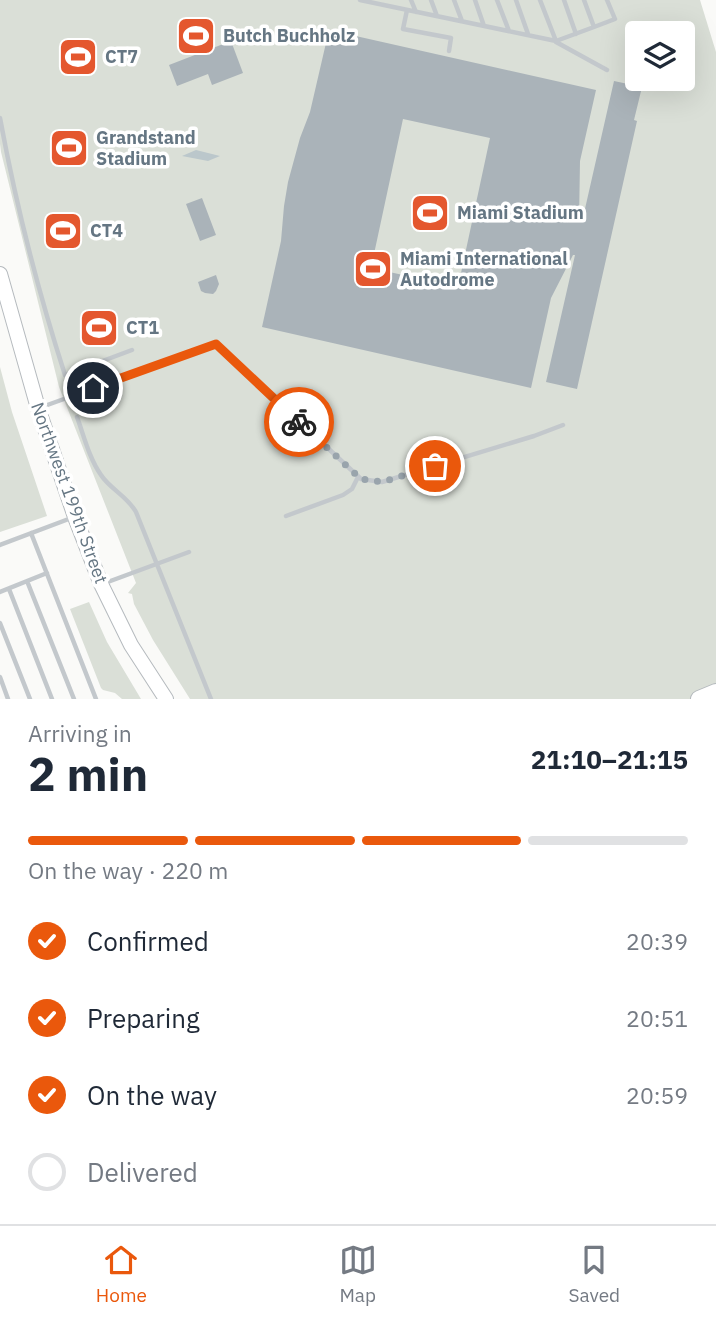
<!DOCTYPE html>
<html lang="en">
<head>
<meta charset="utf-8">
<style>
	:root { --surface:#fff; --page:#f2f2f3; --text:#1f2937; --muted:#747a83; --line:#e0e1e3; --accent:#ea580c }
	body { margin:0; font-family:"IBM Plex Sans",sans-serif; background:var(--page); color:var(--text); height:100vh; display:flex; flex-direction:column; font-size:26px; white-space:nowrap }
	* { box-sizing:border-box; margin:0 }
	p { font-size:23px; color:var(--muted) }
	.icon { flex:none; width:38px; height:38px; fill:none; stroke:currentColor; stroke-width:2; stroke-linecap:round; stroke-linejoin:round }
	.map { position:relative; height:699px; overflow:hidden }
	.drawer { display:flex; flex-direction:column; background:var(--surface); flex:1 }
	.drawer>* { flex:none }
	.tools { position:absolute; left:625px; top:21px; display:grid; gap:14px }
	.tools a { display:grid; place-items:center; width:70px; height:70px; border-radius:7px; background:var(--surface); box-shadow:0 7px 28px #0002; font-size:35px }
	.pin { position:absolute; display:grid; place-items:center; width:60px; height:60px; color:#fff; margin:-30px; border:4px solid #fff; border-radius:50%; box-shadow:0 2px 7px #0007 }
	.courier { position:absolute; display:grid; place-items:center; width:70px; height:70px; margin:-35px; border:5px solid #ea580c; border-radius:50%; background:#fff; color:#222; box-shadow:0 2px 9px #0007 }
	.headline em { font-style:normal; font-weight:700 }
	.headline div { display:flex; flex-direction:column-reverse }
	.headline { display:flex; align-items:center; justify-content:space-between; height:119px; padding:0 28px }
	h1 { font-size:46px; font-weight:700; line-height:52px }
	.bar { display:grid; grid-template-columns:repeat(4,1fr); gap:10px 7px; align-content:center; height:84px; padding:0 28px }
	.bar i { height:9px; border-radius:5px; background:var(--line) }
	.bar .current { background:var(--accent) }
	.bar p { grid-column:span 4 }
	ol { padding:0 28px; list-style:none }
	li { display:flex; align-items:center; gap:21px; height:77px }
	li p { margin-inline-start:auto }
	li .icon { padding:7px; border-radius:50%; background:var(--accent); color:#fff; stroke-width:4 }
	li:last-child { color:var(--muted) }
	li i { width:38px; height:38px; border:4px solid var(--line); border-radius:50% }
	.tab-bar { display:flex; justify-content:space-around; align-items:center; height:98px; border-top:2px solid var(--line); background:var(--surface); font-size:19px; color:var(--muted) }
	.tab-bar a { display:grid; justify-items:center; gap:4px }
	.tab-bar .current { color:var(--accent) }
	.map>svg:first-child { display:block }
	.green { fill:#dadfd7; fill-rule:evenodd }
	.water { fill:#bbc7cb }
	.building { fill:#aab3b9; fill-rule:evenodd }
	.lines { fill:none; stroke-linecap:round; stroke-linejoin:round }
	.primary-casing { stroke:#b5babe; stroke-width:16 }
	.highway-casing { stroke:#b4b9bd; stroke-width:18 }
	.lane { stroke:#c3c8cc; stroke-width:4.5 }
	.primary { stroke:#fff; stroke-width:14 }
	.highway { stroke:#fff; stroke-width:16 }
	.done { stroke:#99a4ac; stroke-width:7; stroke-dasharray:0 12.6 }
	.route { stroke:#ea580c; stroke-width:9 }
	.labels { text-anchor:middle; stroke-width:7; stroke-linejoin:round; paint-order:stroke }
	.poi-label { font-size:18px; font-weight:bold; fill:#657683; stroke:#fff; text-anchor:start }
	.street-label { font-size:18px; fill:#657683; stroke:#fff }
</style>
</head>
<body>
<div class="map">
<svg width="716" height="699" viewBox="0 0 716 699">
	<rect width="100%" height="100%" fill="#fafaf8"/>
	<!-- green -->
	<path class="green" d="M 0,0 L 700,0 L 716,52 L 716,699 L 190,699 L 153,640 L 134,604 L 132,594 L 128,593 L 136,583 L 59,387 L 1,152 L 0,144 ZM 637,33 L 682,33 L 682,79 L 637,79 Z
		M 0,367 L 12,412 L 47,516 L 0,532 Z
		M 89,602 L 107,642 L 141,699 L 122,699 L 115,693 L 103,690 L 101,688 L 70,609 Z"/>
	<!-- water -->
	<path class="water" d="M 196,150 L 220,156 L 208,161 L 182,156 Z"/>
	<!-- building -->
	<path class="building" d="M 329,30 L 596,90 L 580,161 L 579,221 L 582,222 L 614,81 L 642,87 L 634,120 L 637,121 L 577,389 L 546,382 L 575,255 L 573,255 L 551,298 L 531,388 L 262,327 L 281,241 L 284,206 L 288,182 L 300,138 L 310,112 ZM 403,119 L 490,138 L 458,287 L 371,268 Z
		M 231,41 L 243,73 L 212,85 L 208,74 L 177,86 L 169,65 Z
		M 202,198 L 216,235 L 200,241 L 186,204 Z
		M 216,275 L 219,284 L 216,291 L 213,294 L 205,293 L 201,291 L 198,282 Z"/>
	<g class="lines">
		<!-- primary casing -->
		<g class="primary-casing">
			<path id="primary" d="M 0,274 L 38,408 L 75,517 L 101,584 L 131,645 L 166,699"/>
		</g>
		<!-- highway casing -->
		<g class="highway-casing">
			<path id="highway" d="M 699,699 L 716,692"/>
		</g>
		<!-- lane -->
		<path class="lane" d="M 360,0 L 556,41 L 540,0
			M 411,0 L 416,12
			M 431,0 L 437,16
			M 454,0 L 462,21
			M 475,0 L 484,26
			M 497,0 L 509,31
			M 516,0 L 528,34
			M 564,0 L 576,34
			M 407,10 L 403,29 L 451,38 L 449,51
			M 594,27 L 615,19 L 607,0
			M 556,41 L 594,27 L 584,0
			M 556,42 L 607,70
			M 0,118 C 16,205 38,291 65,375 L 132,350
			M 39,408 L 216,344 L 361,479 L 382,482 L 534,436 L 563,425
			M 77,417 C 84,436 89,458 101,475 C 110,489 127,496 136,512 L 211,699
			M 286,516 L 343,495 L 352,489 L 358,477
			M 31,533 L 96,699
			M 0,545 L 74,517
			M 27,581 L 74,699
			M 105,583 L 189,552
			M 9,589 L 52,699
			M 0,592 L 47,573
			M 0,623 L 30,699
			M 0,677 L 8,699"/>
		<!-- primary -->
		<use href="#primary" class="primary"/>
		<!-- highway -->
		<use href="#highway" class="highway"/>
	</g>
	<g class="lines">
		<!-- done -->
		<path class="done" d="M 299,422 L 361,479 L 382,482 L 435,466"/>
		<!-- route -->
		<path class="route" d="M 93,388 L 216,344 L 299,422"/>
	</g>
	<!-- icons -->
	<defs>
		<g id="stadium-square" transform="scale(2.0125)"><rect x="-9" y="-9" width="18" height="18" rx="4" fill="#e4572e" stroke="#fff"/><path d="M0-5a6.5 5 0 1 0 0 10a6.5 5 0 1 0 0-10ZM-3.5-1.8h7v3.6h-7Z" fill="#fff"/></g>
	</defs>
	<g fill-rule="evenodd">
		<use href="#stadium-square" x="196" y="36"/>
		<use href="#stadium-square" x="78" y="57"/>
		<use href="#stadium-square" x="69" y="148"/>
		<use href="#stadium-square" x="430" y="213"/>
		<use href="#stadium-square" x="63" y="231"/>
		<use href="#stadium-square" x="373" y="269"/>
		<use href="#stadium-square" x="99" y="328"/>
	</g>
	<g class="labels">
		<!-- poi labels -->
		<g class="poi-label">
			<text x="223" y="42">Butch Buchholz</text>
			<text x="105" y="63">CT7</text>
			<text x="96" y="144">Grandstand<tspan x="96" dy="21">Stadium</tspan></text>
			<text x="457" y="219">Miami Stadium</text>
			<text x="90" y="237">CT4</text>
			<text x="400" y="265">Miami International<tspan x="400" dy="21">Autodrome</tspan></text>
			<text x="126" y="334">CT1</text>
		</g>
		<!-- street labels -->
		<g class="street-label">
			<text transform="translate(69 493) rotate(70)" y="6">Northwest 199th Street</text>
		</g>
	</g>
</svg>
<div class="tools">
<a><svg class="icon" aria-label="layers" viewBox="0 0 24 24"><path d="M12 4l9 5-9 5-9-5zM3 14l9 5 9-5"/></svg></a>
</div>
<div class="pin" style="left:435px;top:466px;background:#ea580c"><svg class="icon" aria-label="bag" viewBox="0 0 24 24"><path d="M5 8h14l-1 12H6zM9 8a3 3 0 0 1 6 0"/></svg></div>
<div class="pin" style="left:93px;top:388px;background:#1f2937"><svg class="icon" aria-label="home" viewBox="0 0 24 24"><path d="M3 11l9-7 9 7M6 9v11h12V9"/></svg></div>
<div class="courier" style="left:299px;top:422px"><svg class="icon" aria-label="bike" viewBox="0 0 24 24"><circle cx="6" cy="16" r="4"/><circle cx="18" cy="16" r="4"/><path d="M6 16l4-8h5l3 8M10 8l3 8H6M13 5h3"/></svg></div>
</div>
<section class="drawer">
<div class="headline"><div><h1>2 min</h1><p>Arriving in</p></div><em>21:10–21:15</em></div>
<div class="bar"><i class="current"></i><i class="current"></i><i class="current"></i><i></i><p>On the way · 220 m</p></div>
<ol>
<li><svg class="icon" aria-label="check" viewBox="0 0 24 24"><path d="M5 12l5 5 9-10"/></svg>Confirmed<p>20:39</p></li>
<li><svg class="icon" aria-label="check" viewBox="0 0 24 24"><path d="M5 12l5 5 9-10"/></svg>Preparing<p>20:51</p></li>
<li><svg class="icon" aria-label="check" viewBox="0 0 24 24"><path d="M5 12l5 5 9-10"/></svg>On the way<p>20:59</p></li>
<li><i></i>Delivered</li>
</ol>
</section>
<nav class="tab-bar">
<a class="current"><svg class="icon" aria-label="home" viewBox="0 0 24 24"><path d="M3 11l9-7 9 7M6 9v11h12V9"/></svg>Home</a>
<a><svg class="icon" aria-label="map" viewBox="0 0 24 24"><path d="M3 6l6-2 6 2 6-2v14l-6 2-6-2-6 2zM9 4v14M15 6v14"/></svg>Map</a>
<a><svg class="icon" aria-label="saved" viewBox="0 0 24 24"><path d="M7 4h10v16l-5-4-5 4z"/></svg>Saved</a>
</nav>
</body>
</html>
